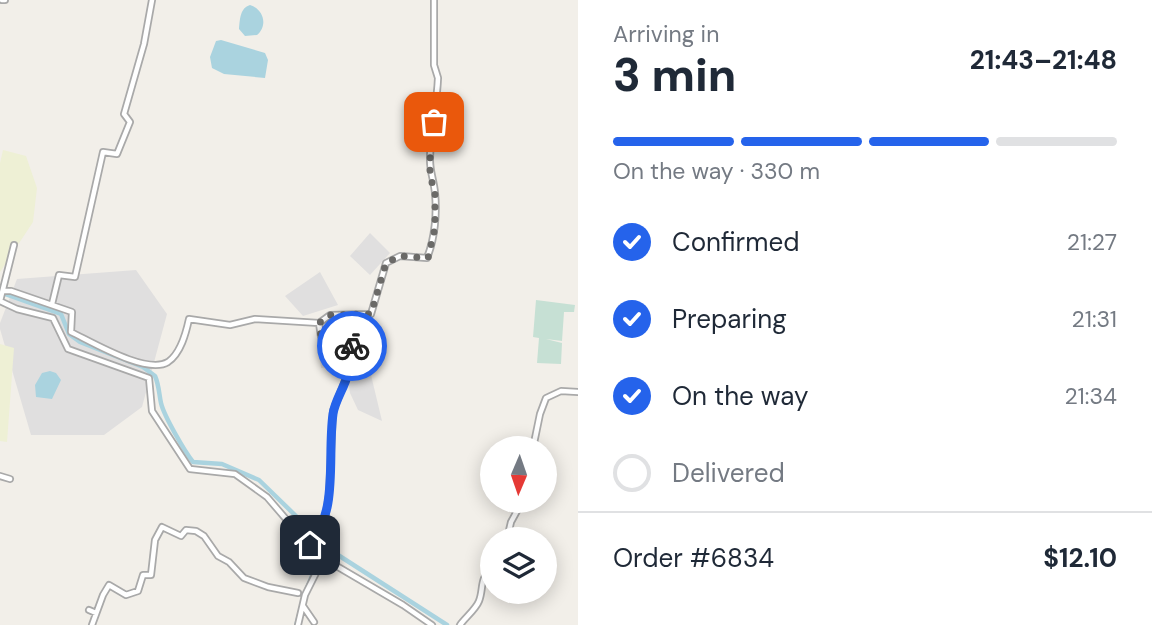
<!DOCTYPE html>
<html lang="en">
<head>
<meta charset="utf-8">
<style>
	:root { --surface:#fff; --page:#f2f2f3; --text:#1f2937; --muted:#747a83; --line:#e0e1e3; --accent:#2563eb }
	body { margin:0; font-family:"DM Sans",sans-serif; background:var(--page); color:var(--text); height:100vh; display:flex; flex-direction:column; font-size:26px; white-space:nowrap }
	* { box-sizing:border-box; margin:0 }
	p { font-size:23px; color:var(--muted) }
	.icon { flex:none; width:38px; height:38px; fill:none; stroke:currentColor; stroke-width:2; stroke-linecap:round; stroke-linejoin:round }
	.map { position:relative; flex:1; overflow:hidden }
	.sheet { display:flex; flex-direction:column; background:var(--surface); width:574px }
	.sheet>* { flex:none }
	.needle { width:46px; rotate:182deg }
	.fabs { position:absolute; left:480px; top:436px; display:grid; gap:14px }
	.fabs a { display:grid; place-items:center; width:77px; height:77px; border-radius:50%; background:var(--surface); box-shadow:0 4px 18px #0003; font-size:35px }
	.pin { position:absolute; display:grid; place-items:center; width:60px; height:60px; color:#fff; margin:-30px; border-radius:14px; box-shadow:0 4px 10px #0006 }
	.courier { position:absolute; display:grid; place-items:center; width:70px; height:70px; margin:-35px; border:5px solid #2563eb; border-radius:50%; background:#fff; color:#222; box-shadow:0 2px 9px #0007 }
	.overview em { font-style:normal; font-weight:800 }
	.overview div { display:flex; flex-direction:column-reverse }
	.overview { display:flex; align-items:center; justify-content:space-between; height:119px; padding:0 35px }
	h1 { font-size:46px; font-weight:800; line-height:52px }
	.bar { display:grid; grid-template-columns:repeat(4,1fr); gap:10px 7px; align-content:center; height:84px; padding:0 35px }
	.bar i { height:9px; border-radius:5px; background:var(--line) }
	.bar .on { background:var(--accent) }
	.bar p { grid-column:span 4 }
	.line { display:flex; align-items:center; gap:18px; padding:0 35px; border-top:2px solid var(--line) }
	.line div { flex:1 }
	ol { padding:0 35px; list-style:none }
	li { display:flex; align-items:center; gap:21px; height:77px }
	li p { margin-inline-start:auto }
	li .icon { padding:7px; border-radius:50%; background:var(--accent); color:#fff; stroke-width:4 }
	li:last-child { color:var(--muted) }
	li i { width:38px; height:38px; border:4px solid var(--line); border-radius:50% }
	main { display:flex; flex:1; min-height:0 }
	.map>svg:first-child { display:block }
	.residential { fill:#e0dfdf }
	.farmland { fill:#eef0d5 }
	.wetland { fill:#c6e0d4 }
	.water { fill:#aad3df }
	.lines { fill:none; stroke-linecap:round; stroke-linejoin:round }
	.stream { stroke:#aad3df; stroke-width:2 }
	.canal { stroke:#aad3df; stroke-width:4.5 }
	.street-casing { stroke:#a9a9a9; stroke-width:8 }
	.street { stroke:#fff; stroke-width:4.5 }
	.done { stroke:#6b6a68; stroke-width:7; stroke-dasharray:0 12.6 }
	.route { stroke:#2563eb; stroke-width:9 }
</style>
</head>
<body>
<main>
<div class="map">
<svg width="578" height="625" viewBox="0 0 578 625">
	<rect width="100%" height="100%" fill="#f2efe9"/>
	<!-- residential -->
	<path class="residential" d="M 370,233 L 390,253 L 370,275 L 350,256 Z
		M 136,270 L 167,314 L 142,407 L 104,435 L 31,435 L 0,329 L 0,323 L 17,279 Z
		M 320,272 L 338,305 L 303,316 L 285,296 Z
		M 343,336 L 346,365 L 321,368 L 317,339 Z
		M 371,375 L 382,421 L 358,410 L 350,393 L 348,378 Z"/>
	<!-- farmland -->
	<path class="farmland" d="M 3,150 L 26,156 L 37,188 L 33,222 L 0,272 L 0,163 Z
		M 0,344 L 14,348 L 7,442 L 0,441 Z"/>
	<!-- wetland -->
	<path class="wetland" d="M 536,300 L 575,305 L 574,312 L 564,312 L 562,341 L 546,339 L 562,343 L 561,364 L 537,363 L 539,338 L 533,337 Z"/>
	<!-- water -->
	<path class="water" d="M 250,5 C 264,9 268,26 257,35 L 245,36 L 239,29 C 240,19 240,8 250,5 Z
		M 221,40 L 265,53 L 268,60 L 265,78 L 224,74 L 212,68 L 210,57 L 216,41 Z
		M 50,371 L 56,373 L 61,380 L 52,399 L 36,397 L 35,385 L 42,373 Z"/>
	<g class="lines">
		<!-- stream -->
		<path class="stream" d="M 305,590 L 318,558
			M 295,625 L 302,599"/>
		<!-- canal -->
		<path class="canal" d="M 0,292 L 61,314 L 69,334 L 80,342 L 143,367 L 155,376 C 159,385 159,394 161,403 C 164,416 185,452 193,462 L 222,464 L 259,480 L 298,518 L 323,551 L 338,555 L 447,625"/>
		<!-- street casing -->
		<g class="street-casing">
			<path id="street" d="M 2,0 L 5,0
				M 4,291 L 11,291 L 72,312 L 71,332 C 92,342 147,375 168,362 C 181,353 186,333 189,319 L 230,325 L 255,319 L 319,323 L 330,315 L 371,314 L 386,263 L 400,256 L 427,258 C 435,238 437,213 435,193 C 434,181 430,172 430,160 C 430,133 437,105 438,78 L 434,65 L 434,0
				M 0,301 L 17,309 L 53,318 L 68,349 L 149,378 L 152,411 L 190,469 L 235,474 L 267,497 L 316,554 L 403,605 L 432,625
				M 0,301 L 14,245
				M 52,304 L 59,275 L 75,277 L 103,152 L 117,154 L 130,122 L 124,114 L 144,44 L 152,0
				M 533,448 L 540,414 L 546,398 L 561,391 L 578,392
				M 0,476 L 10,479
				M 507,539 L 511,522 L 523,500
				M 310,545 L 318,537 L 324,524 L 329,495 L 333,411 L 348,373 L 352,343 L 321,337 L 319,323
				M 303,606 L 314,622
				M 89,610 L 96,613
				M 92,625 L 103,595 L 109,585 L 126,595 L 138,591 L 143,575 L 151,575 L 155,540 L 162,527 L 181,536 L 186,530 L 196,531 L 204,536 L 218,556 L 229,562 L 244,578 L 268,587 L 298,593
				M 298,625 L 305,595 L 323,559
				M 460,625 C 465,618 476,609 479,601 C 484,588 479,578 492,569"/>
		</g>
		<!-- street -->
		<use href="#street" class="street"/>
	</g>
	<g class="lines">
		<!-- done -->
		<path class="done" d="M 352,346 L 352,343 L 321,337 L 319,323 L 330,315 L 371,314 L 386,263 L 400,256 L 428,258 L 435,228 L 435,189 L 430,178 L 430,159 L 434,122"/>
		<!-- route -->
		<path class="route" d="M 310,545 C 339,510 327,457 333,414 C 335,400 345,387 348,373 C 350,364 351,354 352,346"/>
	</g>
</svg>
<div class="fabs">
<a><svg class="needle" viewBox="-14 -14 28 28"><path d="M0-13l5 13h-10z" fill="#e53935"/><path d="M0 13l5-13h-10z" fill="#747a83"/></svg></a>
<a><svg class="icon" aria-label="layers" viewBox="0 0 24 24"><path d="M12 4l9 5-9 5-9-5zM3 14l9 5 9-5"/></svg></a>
</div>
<div class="pin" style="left:434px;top:122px;background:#ea580c"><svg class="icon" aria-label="bag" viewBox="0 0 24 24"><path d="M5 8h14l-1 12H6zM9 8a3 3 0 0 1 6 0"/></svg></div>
<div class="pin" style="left:310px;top:545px;background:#1f2937"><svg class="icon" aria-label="home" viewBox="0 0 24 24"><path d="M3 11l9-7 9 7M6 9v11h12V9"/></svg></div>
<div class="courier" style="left:352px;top:346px"><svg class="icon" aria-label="bike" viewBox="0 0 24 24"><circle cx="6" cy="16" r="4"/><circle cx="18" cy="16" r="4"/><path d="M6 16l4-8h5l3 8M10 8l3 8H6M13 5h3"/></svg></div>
</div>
<section class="sheet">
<div class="overview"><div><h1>3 min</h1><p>Arriving in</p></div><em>21:43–21:48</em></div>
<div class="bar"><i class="on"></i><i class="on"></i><i class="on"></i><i></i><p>On the way · 330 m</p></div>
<ol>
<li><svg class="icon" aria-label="check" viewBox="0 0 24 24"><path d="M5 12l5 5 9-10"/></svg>Confirmed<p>21:27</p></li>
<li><svg class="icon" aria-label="check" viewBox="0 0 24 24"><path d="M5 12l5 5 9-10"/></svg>Preparing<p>21:31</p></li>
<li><svg class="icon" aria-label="check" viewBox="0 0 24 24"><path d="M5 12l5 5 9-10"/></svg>On the way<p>21:34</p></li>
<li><i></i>Delivered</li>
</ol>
<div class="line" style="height:91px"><div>Order #6834</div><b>$12.10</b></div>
</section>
</main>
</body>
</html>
